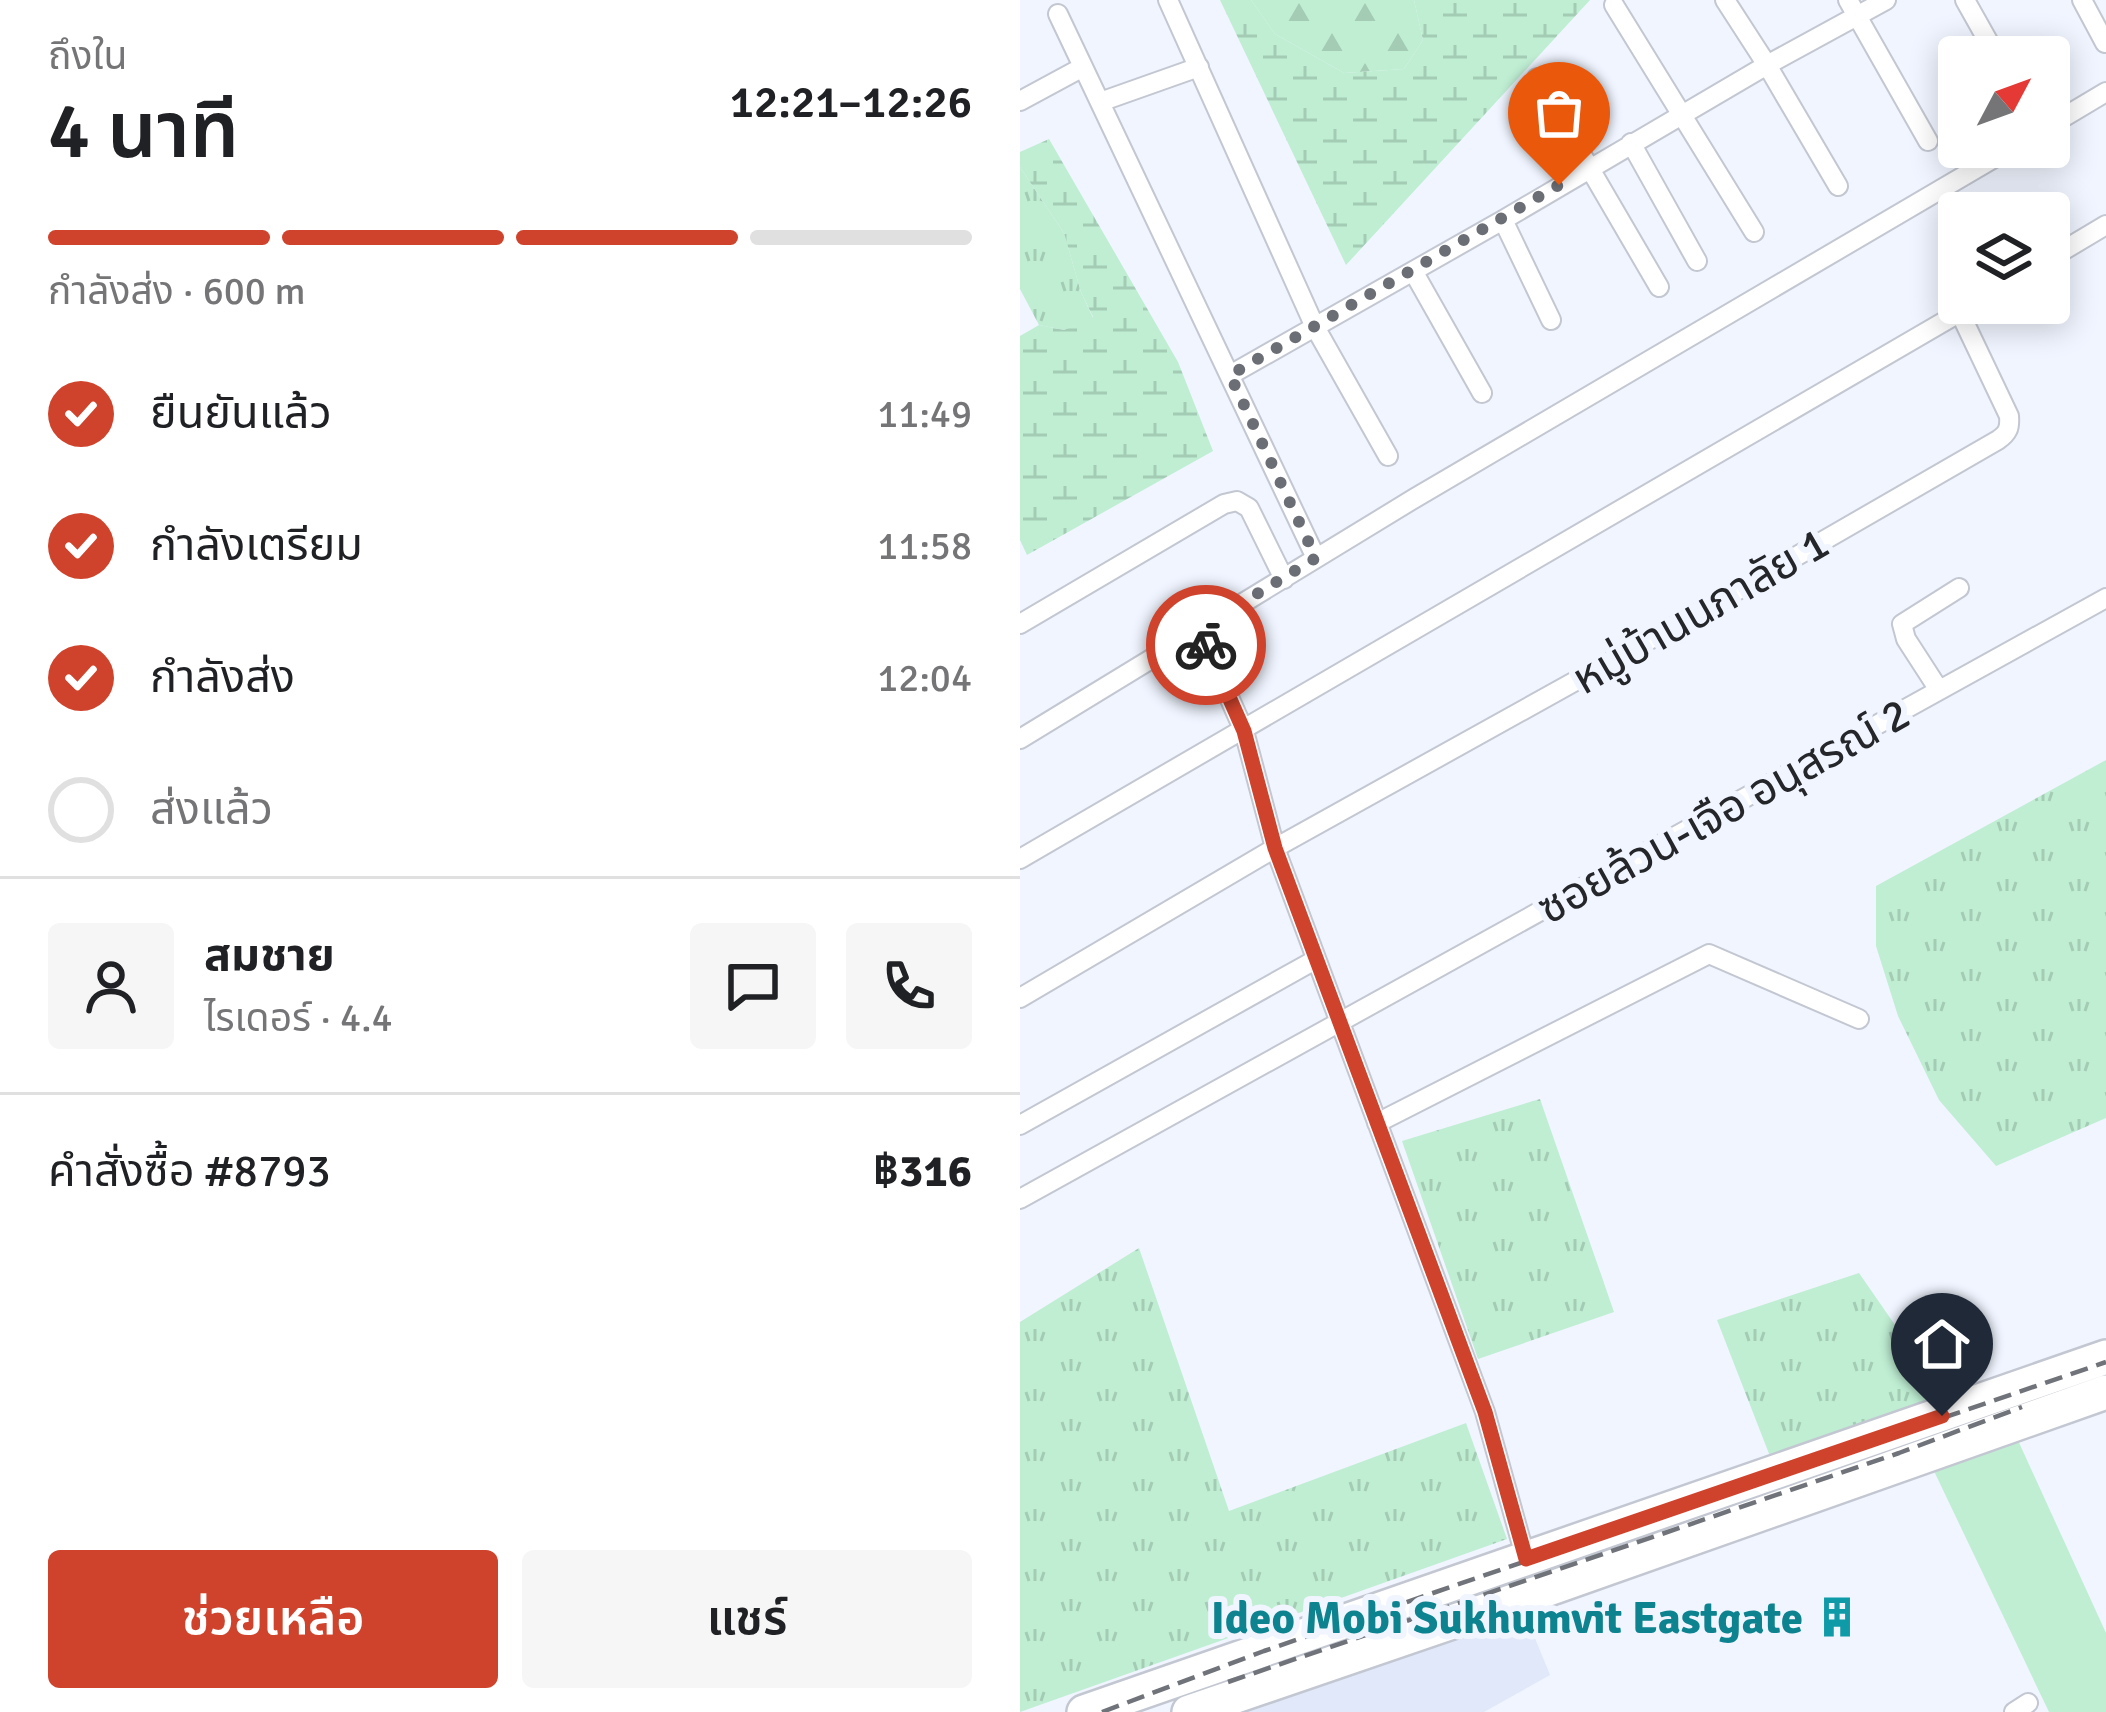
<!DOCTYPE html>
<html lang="th">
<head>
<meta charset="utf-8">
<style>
	:root { --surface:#fff; --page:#f6f6f6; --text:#202124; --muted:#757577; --line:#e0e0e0; --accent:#cf432c }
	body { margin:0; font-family:Signika,"Noto Sans Thai",sans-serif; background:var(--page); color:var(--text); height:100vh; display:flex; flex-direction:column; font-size:45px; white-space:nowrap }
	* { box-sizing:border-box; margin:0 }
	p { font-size:39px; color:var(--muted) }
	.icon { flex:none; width:66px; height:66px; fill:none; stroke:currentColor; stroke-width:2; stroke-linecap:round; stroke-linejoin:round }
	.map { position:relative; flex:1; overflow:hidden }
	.sheet { display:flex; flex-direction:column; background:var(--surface); width:1020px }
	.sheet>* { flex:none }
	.needle { width:78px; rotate:49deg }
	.buttons { position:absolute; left:918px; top:36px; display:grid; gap:24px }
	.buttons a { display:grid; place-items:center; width:132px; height:132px; border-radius:12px; background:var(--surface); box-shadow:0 6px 30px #0003; font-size:60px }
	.pin { position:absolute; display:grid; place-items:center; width:102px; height:102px; color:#fff; margin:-123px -51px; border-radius:50% 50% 50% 0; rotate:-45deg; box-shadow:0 0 12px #0007 }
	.pin .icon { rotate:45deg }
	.courier { position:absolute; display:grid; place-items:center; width:120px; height:120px; margin:-60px; border:9px solid #cf432c; border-radius:50%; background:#fff; color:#222; box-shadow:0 3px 15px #0007 }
	.overview em { font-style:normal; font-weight:600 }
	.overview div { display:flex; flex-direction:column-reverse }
	.overview { display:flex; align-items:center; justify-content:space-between; height:204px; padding:0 48px }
	h1 { font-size:78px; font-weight:600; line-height:90px }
	.bar { display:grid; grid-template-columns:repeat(4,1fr); gap:18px 12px; align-content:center; height:144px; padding:0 48px }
	.bar i { height:15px; border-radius:9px; background:var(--line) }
	.bar .current { background:var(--accent) }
	.bar p { grid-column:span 4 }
	.line { display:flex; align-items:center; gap:30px; padding:0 48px; border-top:3px solid var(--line) }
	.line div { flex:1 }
	.round { display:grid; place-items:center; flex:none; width:126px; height:126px; border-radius:12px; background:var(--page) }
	ol { padding:0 48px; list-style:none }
	li { display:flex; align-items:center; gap:36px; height:132px }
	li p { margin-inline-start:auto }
	li .icon { padding:12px; border-radius:50%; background:var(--accent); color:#fff; stroke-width:4 }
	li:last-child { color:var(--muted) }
	li i { width:66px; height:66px; border:6px solid var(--line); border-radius:50% }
	.primary-button { display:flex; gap:24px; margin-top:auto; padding:24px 48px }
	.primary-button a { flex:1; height:138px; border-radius:12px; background:var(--accent); color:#fff; font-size:48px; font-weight:600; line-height:138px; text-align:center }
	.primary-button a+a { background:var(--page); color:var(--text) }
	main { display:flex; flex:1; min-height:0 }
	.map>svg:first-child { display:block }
	.built { fill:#e0e8f9 }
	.grass { fill:url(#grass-tufts) }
	.forest { fill:url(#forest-firs) }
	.wetland { fill:url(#wetland-marsh) }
	.park { fill:#bfeed3 }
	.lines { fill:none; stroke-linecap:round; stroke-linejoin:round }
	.street-casing { stroke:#c3c7d1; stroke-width:22 }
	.highway-casing { stroke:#c3c7d1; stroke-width:38 }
	.street { stroke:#fff; stroke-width:18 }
	.highway { stroke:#fff; stroke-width:33 }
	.rail { stroke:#707379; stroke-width:4.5; stroke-dasharray:18 9; stroke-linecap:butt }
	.done { stroke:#6c6e75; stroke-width:12; stroke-dasharray:0 21.6 }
	.route { stroke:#cf432c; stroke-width:15 }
	.labels { text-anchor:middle; stroke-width:12; stroke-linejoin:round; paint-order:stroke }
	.street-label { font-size:45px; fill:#25262a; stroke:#f0f5ff }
	.culture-label { font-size:45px; font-weight:bold; fill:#0d838f; stroke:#f0f5ff; text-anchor:end }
</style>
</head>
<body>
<main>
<section class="sheet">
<div class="overview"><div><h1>4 นาที</h1><p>ถึงใน</p></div><em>12:21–12:26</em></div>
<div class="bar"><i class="current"></i><i class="current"></i><i class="current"></i><i></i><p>กำลังส่ง · 600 m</p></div>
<ol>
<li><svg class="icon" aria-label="check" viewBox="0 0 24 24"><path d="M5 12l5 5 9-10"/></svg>ยืนยันแล้ว<p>11:49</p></li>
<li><svg class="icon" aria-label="check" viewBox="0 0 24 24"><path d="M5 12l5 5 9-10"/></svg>กำลังเตรียม<p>11:58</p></li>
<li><svg class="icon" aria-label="check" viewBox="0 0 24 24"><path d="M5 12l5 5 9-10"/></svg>กำลังส่ง<p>12:04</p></li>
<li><i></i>ส่งแล้ว</li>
</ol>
<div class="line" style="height:216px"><a class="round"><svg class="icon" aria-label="person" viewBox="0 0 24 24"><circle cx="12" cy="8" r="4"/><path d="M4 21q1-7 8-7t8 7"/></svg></a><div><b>สมชาย</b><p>ไรเดอร์ · 4.4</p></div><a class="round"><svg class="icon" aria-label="chat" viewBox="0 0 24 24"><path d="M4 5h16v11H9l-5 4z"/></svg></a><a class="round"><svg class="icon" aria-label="phone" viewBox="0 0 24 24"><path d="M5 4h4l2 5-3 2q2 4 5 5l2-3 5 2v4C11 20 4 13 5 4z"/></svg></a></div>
<div class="line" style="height:156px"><div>คำสั่งซื้อ #8793</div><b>฿316</b></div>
<div class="primary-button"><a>ช่วยเหลือ</a><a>แชร์</a></div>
</section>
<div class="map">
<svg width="1086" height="1712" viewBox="0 0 1086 1712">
	<defs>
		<pattern id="grass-tufts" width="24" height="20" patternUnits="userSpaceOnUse" patternTransform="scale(3)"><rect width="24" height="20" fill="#bfeed3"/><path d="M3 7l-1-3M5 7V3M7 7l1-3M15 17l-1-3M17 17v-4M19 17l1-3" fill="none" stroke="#a4ccb5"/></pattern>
		<pattern id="forest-firs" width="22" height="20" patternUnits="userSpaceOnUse" patternTransform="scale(3)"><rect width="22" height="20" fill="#bfeed3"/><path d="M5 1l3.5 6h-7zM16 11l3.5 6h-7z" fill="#a4ccb5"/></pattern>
		<pattern id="wetland-marsh" width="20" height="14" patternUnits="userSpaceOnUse" patternTransform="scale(3)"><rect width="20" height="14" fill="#bfeed3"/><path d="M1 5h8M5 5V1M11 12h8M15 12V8" fill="none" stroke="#a4ccb5"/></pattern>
	</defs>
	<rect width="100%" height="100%" fill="#f0f5ff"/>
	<!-- built -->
	<path class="built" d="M 503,1609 L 530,1675 L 464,1712 L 202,1712 Z"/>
	<!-- grass -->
	<path class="grass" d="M 0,167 L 44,233 L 61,292 L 73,318 L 44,330 L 19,325 L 0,289 Z
		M 1086,760 L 1086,1118 L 976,1166 L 919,1100 L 878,1016 L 856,946 L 856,886 Z
		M 520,1099 L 594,1312 L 458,1359 L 382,1141 Z
		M 119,1248 L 209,1511 L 446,1423 L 487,1539 L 0,1712 L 0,1322 Z
		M 839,1273 L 931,1406 L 753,1464 L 697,1320 Z"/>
	<!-- forest -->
	<path class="forest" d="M 231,0 L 394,0 L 403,40 L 384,69 L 324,73 L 255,34 Z"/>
	<!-- wetland -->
	<path class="wetland" d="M 200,0 L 231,0 L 255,34 L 324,73 L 384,69 L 403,40 L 394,0 L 570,0 L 326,265 Z
		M 29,139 L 158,362 L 193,451 L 7,555 L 0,540 L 0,336 L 19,325 L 44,330 L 73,317 L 61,292 L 44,233 L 0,167 L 0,152 Z"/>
	<!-- park -->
	<path class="park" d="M 996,1436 L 1086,1633 L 1086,1712 L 1029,1712 L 913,1469 Z"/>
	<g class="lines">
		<!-- street casing -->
		<g class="street-casing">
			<path id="street" d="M 148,0 L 295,327 L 368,456
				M 705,0 L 747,65 L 818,186
				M 828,0 L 908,141
				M 945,0 L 977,57
				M 1062,0 L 1085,43
				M 594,5 L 734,232
				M 38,14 L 296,558
				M 517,78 L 639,287
				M 0,101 L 63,67
				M 80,102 L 179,67
				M 1029,126 L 1086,92
				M 611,143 L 677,261
				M 483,220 L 531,320
				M 1029,259 L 1086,225
				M 393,271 L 462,393
				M 210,375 L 483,220 L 747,65 L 866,0
				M 0,624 L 204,504 L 217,501 L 229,508 L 264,579
				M 179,629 L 224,731 L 255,848 L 465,1412 L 507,1563
				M 919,690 L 886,639 L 882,624 L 939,588
				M 0,739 L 395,498 L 993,147
				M 0,859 L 956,303
				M 0,998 L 255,848 L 685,609 L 978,440 C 988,433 990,428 989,416 L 940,313
				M 357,1123 L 689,954 L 839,1019
				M 0,1125 L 295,960
				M 0,1199 L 1086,598
				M 994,1712 L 1008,1703"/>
		</g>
		<!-- highway casing -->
		<g class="highway-casing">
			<path id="highway" d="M 64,1712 L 1086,1357
				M 169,1712 L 520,1592 L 1086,1392"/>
		</g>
		<!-- street -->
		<use href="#street" class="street"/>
		<!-- highway -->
		<use href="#highway" class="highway"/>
		<!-- rail -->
		<path class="rail" d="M 208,1682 L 879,1453 L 1002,1407
			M 82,1712 L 244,1651 L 1086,1362"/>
	</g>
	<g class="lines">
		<!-- done -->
		<path class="done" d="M 186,645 L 179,629 L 296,558 L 210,375 L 539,185"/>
		<!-- route -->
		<path class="route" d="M 186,645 L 224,731 L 255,848 L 465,1412 L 506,1559 L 922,1416"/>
	</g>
	<!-- icons -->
	<defs>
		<g id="building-bare" transform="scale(3.24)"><path d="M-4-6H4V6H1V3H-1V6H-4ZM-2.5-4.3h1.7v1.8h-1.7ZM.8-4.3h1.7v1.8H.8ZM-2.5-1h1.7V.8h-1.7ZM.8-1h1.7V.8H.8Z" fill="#0f9aa8" stroke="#f0f5ff" stroke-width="2.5" paint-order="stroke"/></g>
	</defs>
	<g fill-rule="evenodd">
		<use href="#building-bare" x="817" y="1617"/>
	</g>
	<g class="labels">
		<!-- street labels -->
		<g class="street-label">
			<text transform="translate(680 610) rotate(-30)" y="16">หมู่บ้านนภาลัย 1</text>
			<text transform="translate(703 810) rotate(-29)" y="16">ซอยล้วน-เจือ อนุสรณ์ 2</text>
		</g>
		<!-- culture labels -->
		<g class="culture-label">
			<text x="783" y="1633">Ideo Mobi Sukhumvit Eastgate</text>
		</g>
	</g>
</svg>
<div class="buttons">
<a><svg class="needle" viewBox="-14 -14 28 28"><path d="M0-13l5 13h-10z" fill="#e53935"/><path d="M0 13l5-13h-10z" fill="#757577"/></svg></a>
<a><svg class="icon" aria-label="layers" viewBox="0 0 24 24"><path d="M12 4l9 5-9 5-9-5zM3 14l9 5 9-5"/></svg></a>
</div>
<div class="pin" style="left:539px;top:185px;background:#ea580c"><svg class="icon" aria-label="bag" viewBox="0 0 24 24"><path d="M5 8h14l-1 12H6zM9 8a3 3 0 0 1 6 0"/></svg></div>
<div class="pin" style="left:922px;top:1416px;background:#1f2937"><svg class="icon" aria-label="home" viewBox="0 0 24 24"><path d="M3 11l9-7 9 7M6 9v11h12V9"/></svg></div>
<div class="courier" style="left:186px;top:645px"><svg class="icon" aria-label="bike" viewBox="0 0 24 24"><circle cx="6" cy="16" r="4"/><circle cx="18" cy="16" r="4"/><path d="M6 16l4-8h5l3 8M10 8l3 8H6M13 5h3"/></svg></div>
</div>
</main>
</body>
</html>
